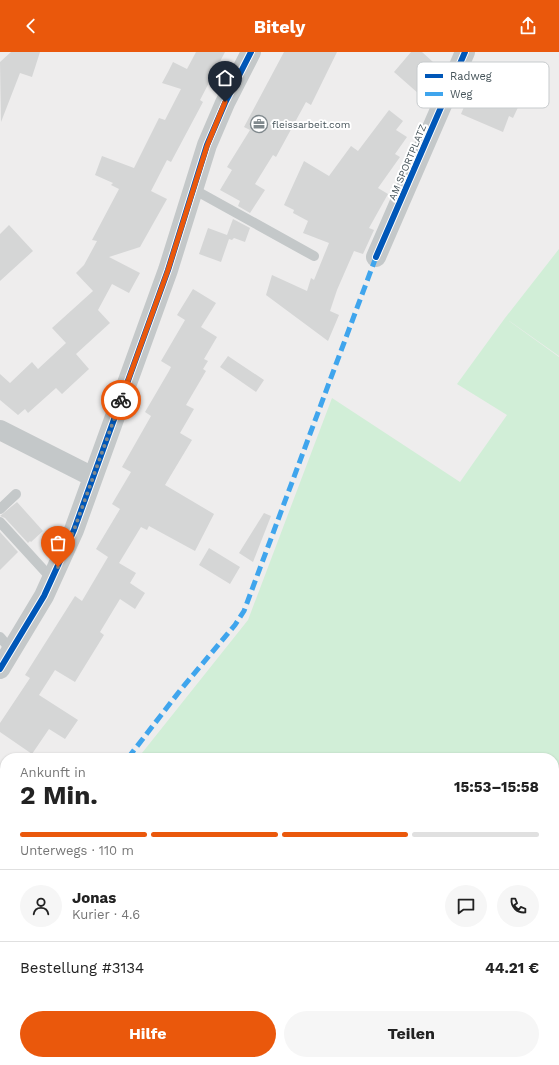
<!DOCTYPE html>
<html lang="de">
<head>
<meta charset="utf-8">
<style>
	:root { --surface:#fff; --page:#f6f6f6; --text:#222; --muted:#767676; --line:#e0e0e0; --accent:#ea580c }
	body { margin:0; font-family:"Work Sans",sans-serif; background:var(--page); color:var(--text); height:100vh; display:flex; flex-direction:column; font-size:15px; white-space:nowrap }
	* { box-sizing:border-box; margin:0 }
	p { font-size:13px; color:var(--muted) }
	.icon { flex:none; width:22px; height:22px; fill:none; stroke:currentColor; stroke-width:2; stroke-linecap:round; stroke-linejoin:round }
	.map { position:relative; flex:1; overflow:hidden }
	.sheet { position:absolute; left:0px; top:701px; width:559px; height:312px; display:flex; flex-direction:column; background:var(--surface); border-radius:16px 16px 0 0; box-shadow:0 1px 3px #0004 }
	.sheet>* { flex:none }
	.pin { position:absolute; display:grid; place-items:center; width:34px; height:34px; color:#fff; margin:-41px -17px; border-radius:50% 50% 50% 0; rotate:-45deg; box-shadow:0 0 4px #0007 }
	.pin .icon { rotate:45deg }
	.courier { position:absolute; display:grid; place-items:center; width:40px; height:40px; margin:-20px; border:3px solid #ea580c; border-radius:50%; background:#fff; color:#222; box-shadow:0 1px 5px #0007 }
	.headline em { font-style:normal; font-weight:700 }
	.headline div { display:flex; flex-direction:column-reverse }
	.headline { display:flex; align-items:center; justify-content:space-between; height:68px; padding:0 20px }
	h1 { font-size:26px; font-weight:700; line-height:30px }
	.bar { display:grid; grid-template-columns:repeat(4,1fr); gap:6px 4px; align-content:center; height:48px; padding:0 20px }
	.bar i { height:5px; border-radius:3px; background:var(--line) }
	.bar .active { background:var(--accent) }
	.bar p { grid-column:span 4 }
	.line { display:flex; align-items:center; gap:10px; padding:0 20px; border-top:1px solid var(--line) }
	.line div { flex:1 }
	.round { display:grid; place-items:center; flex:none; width:42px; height:42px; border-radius:21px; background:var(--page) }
	.cta { display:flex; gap:8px; margin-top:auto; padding:8px 20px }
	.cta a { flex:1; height:46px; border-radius:24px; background:var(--accent); color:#fff; font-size:16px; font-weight:700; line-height:46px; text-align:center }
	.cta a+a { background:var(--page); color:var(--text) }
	header { display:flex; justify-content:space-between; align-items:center; height:52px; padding:0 20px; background:var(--accent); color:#fff; font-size:18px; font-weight:700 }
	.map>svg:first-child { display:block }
	.green { fill:#d1eed7 }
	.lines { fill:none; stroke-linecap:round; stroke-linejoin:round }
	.stream { stroke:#a5e7eb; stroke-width:6 }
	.building { fill:#d5d6d6 }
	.service { stroke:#c4c8c9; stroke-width:10 }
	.minor { stroke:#c4c8c9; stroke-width:20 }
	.quiet { stroke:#3fa5ed; stroke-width:5; stroke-dasharray:10 5; stroke-linecap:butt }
	.cycleway-casing { stroke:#fff; stroke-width:8 }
	.cycleway { stroke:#0057b8; stroke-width:6 }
	.done { stroke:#80898d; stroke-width:4; stroke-dasharray:0 7.2 }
	.route { stroke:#ea580c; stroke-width:5 }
	.labels { text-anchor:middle; stroke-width:4; stroke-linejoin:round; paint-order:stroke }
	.poi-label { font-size:10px; fill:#455359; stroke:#fff; text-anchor:start }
	.street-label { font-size:10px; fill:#455359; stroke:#fff }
	.key { fill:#fff; stroke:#c7cbcd; stroke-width:1 }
	.key-label { font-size:11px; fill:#455359 }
</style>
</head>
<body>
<header><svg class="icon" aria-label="back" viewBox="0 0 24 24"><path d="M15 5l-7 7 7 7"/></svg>Bitely<svg class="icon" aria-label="share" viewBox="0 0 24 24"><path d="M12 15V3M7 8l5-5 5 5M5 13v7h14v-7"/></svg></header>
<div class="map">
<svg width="559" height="1013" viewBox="0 0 559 1013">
	<rect width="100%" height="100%" fill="#eeeded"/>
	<!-- green -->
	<path class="green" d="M 559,197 L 559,304 L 505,266 Z
		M 505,266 L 559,305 L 559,1013 L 0,1013 L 0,942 L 5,933 L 5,1008 L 554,1008 L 554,706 L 138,706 L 248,568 L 332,346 L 460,430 L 507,363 L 457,332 Z"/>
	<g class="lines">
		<!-- stream -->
		<path class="stream" d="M 554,909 L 559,904
			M 521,1013 L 522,1008"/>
	</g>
	<!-- building -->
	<path class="building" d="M 11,0 L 40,0 L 32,25 L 20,21 L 1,70 L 0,10 Z
		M 196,0 L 225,0 L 200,48 L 203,50 L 171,110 L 167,108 L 151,139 L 167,147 L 140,195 L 109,205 L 140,221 L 129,241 L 112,232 L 98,258 L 110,271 L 76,302 L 89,317 L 62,342 L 56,336 L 28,361 L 25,357 L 18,363 L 0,348 L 0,322 L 10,331 L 32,310 L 38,317 L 66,291 L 52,276 L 93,239 L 76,221 L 84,213 L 97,189 L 92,188 L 119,137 L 111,133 L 113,131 L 95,123 L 102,104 L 134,116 L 159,66 L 165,68 L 181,37 L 162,31 L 168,20 L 173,10 L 187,17 Z
		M 284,0 L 337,0 L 311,53 L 306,50 L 276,105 L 273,103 L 255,132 L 265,138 L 250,161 L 238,154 L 240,149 L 220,138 L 232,118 L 227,115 L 250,78 L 244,75 Z
		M 411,0 L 422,0 L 433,10 L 426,18 L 434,25 L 419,42 L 394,20 Z
		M 480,24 L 494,30 L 491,36 L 508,43 L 507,45 L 520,51 L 513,66 L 509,64 L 503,80 L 461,62 L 474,31 L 476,32 Z
		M 389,58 L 403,69 L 396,78 L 407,85 L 395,102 L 400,105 L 378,136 L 388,142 L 369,176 L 374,178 L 363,202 L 354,199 L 337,238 L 330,259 L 339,263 L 328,289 L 266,243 L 272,223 L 307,239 L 311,226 L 314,228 L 329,191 L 303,181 L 308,169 L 293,161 L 294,158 L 284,153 L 304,109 L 329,124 L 351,94 L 358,99 Z
		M 233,167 L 250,176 L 245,190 L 234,186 L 232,188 L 229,187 L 221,210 L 199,202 L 208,176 L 227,183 Z
		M 9,173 L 33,199 L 0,229 L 0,182 Z
		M 193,237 L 216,251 L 201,275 L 217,285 L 204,307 L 208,309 L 203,317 L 206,319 L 186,353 L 194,357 L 180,381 L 192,388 L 165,433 L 214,462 L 195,499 L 149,474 L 147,478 L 141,475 L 119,511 L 136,521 L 130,531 L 145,541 L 135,557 L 120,547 L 100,580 L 104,583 L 75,630 L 55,618 L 39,643 L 78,668 L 65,687 L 49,677 L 32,702 L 0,680 L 0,671 L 30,626 L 25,623 L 75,544 L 82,549 L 108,505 L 96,497 L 120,457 L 112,452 L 131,420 L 122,415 L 151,364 L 145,360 L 169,319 L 171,315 L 161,309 L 185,268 L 177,263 Z
		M 228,304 L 264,328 L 256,340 L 220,315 Z
		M 17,450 L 43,479 L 31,490 L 30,489 L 28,491 L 5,466 L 0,464 Z
		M 264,461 L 271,464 L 253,510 L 239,501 Z
		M 0,480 L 18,500 L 0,518 Z
		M 209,496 L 240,515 L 230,532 L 199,513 Z"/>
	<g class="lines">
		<!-- service -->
		<path class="service" d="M 193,137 L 314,204
			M 0,457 L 16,442
			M 0,470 L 52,527
			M 0,585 L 12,599"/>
		<!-- minor -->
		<path class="minor" d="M 376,205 L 465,0
			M 0,378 L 93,425
			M 0,617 L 44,544 L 74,478 L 168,218 L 207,93 L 225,51 L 251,0"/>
		<!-- quiet -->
		<path class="quiet" d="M 128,706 L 182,636 L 235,573 L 244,559 L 376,205
			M 0,925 L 5,915"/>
		<!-- cycleway casing -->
		<g class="cycleway-casing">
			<path id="cycleway" d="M 376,205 L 465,0
				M 0,617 L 44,544 L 74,478 L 168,218 L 207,93 L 225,51 L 251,0"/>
		</g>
		<!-- cycleway -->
		<use href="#cycleway" class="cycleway"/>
	</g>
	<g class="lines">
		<!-- done -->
		<path class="done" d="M 58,515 L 74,478 L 121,348"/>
		<!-- route -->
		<path class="route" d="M 121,348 L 168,218 L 207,94 L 225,50"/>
	</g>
	<!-- icons -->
	<defs>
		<g id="office-ring" transform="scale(0.9)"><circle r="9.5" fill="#fff" stroke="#80898d" stroke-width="1.5"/><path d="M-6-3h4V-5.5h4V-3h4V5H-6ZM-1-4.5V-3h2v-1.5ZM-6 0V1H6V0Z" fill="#80898d"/></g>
	</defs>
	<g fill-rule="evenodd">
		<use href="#office-ring" x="259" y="72"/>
	</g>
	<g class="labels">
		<!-- poi labels -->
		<g class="poi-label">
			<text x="272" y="76">fleissarbeit.com</text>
		</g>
		<!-- street labels -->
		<g class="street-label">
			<text transform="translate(407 110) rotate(-67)" y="4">AM SPORTPLATZ</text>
		</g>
	</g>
	<!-- legend -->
	<rect x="417" y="10" width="132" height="46" rx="6" class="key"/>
	<rect x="425" y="22" width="18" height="4" fill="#0057b8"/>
	<rect x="425" y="40" width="18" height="4" fill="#3fa5ed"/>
	<g class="key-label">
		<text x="450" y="28">Radweg</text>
		<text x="450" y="46">Weg</text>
	</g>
</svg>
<div class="pin" style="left:58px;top:515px;background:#ea580c"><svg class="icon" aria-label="bag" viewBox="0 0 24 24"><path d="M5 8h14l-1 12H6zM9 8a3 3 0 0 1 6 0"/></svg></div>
<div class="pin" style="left:225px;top:50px;background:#1f2937"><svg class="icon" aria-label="home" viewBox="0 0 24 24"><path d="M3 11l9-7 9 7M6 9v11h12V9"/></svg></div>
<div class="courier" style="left:121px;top:348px"><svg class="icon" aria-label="bike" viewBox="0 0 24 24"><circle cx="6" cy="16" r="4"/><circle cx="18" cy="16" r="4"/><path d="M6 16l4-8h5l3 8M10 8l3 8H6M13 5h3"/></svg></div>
<section class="sheet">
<div class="headline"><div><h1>2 Min.</h1><p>Ankunft in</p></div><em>15:53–15:58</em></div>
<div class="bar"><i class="active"></i><i class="active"></i><i class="active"></i><i></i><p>Unterwegs · 110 m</p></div>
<div class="line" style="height:72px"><a class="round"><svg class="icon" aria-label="person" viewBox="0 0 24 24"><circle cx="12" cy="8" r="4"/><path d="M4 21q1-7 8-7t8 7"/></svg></a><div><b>Jonas</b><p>Kurier · 4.6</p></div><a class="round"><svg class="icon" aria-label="chat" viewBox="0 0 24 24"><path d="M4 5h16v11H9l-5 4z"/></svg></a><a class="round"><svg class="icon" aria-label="phone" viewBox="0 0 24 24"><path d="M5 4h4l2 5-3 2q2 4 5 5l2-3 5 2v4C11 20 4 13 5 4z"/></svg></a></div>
<div class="line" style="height:52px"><div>Bestellung #3134</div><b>44.21 €</b></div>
<div class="cta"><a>Hilfe</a><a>Teilen</a></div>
</section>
</div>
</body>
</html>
